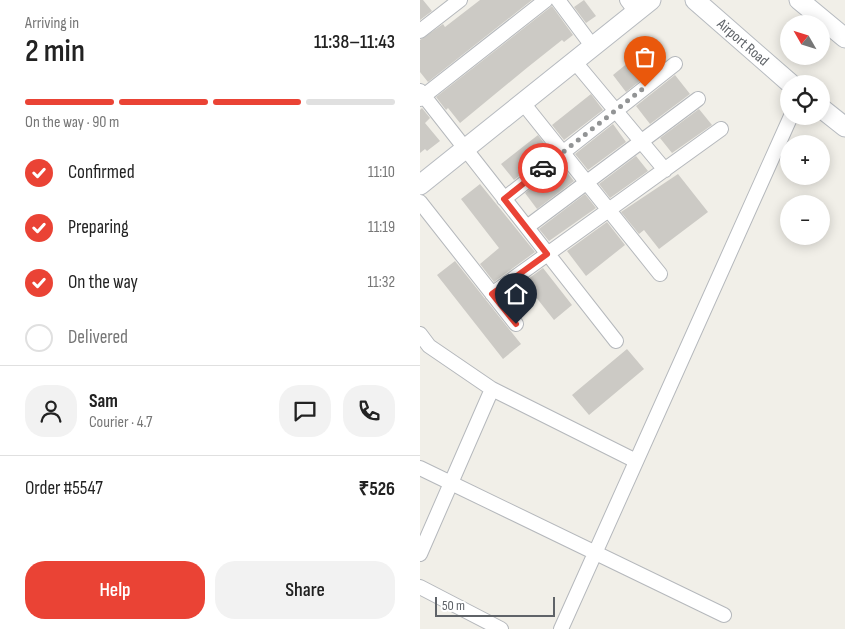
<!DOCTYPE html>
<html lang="en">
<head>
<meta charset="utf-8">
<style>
	:root { --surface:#fff; --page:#f2f2f2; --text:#222; --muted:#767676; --line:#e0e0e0; --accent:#ea4335 }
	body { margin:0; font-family:"Sofia Sans Condensed",sans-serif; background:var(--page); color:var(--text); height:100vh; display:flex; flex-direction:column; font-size:19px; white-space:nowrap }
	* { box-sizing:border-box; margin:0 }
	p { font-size:16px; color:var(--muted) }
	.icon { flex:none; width:28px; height:28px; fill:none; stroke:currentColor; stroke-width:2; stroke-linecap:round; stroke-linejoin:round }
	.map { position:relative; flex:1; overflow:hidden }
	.side { display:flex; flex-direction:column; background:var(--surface); width:420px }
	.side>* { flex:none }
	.needle { width:32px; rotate:309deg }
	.buttons { position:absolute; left:360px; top:15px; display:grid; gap:10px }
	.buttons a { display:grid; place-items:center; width:50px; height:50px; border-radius:50%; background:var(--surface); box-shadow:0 2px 12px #0003; font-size:25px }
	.scale { position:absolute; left:15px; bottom:12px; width:120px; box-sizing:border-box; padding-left:5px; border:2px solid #5f6368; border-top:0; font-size:14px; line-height:18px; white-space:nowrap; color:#5f6368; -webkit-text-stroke:4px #fff; paint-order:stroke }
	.pin { position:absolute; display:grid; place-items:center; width:42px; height:42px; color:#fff; margin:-51px -21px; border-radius:50% 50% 50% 0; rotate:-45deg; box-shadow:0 0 5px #0007 }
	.pin .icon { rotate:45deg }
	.courier { position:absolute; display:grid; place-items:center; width:50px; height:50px; margin:-25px; border:4px solid #ea4335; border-radius:50%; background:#fff; color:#222; box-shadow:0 1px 6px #0007 }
	.summary em { font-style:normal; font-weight:600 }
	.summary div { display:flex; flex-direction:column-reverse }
	.summary { display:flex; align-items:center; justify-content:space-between; height:85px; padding:0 25px }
	h1 { font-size:32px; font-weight:600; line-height:38px }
	.bar { display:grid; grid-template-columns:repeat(4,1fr); gap:8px 5px; align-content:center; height:60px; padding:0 25px }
	.bar i { height:6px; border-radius:4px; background:var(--line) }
	.bar .current { background:var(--accent) }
	.bar p { grid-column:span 4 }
	.line { display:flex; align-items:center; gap:12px; padding:0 25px; border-top:1px solid var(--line) }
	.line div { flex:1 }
	.round { display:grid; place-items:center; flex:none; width:52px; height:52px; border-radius:20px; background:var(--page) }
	ol { padding:0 25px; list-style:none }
	li { display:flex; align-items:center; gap:15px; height:55px }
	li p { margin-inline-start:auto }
	li .icon { padding:5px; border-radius:50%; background:var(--accent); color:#fff; stroke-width:4 }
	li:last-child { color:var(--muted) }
	li i { width:28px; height:28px; border:2px solid var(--line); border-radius:50% }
	.primary-button { display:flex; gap:10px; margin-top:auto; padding:10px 25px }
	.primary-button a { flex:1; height:58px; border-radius:20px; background:var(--accent); color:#fff; font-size:20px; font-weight:600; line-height:58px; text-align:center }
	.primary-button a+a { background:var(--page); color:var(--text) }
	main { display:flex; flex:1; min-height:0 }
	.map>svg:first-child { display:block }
	.building { fill:#cccac5 }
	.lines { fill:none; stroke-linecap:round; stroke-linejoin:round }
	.street-casing { stroke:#b5b8bc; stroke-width:16 }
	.secondary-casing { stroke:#b6babf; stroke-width:21 }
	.street { stroke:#fff; stroke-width:14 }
	.secondary { stroke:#fff; stroke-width:19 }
	.done { stroke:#929495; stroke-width:5; stroke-dasharray:0 9 }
	.route { stroke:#ea4335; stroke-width:6 }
	.labels { text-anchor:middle; stroke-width:4.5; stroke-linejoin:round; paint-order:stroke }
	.street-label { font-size:15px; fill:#5f6368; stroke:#fff }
</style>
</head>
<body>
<main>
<section class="side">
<div class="summary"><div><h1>2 min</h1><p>Arriving in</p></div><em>11:38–11:43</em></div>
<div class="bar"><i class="current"></i><i class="current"></i><i class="current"></i><i></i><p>On the way · 90 m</p></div>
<ol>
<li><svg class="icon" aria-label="check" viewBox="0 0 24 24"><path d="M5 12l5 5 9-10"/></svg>Confirmed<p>11:10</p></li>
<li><svg class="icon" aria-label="check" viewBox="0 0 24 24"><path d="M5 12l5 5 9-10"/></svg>Preparing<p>11:19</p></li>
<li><svg class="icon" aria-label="check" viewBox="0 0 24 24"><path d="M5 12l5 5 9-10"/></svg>On the way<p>11:32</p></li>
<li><i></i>Delivered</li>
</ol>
<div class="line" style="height:90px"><a class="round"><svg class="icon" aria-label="person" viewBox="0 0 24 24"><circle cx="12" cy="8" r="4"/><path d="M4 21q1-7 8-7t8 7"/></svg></a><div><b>Sam</b><p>Courier · 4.7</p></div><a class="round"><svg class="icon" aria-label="chat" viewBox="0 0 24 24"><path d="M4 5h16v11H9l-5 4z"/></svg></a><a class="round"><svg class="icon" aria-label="phone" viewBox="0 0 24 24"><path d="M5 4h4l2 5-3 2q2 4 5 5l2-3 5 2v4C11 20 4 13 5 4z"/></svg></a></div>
<div class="line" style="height:65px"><div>Order #5547</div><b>₹526</b></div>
<div class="primary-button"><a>Help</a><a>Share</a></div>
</section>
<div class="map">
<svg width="425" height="629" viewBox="0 0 425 629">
	<rect width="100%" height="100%" fill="#f1efe8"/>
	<!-- building -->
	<path class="building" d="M 0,0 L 3,0 L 12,11 L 0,20 Z
		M 60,0 L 112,0 L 8,82 L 0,72 L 0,40 L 23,24 L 25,27 Z
		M 164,0 L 176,16 L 166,23 L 154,7 Z
		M 132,6 L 153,35 L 144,42 L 142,40 L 108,67 L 40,123 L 28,108 L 26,110 L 16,97 Z
		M 231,44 L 245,61 L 206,92 L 193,75 Z
		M 255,75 L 270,94 L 230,124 L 216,106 Z
		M 171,94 L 183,110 L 144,140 L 132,125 Z
		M 2,108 L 10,118 L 5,123 L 20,141 L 7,151 L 5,149 L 0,153 L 0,110 Z
		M 279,109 L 292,125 L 252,153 L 240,138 Z
		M 193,124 L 206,142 L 168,170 L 155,154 Z
		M 118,135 L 130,151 L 94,180 L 81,164 Z
		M 216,156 L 228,171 L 190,198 L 179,184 Z
		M 141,165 L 154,181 L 117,209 L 105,193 Z
		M 258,174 L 288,212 L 239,249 L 224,230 L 219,234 L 201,212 Z
		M 60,184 L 115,252 L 74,282 L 60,264 L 79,248 L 41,199 Z
		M 165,194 L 176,208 L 129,241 L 119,229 Z
		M 187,222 L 205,245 L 166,276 L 147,251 Z
		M 35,261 L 101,344 L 83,359 L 17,275 Z
		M 123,268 L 152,305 L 134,320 L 104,282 Z
		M 207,349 L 224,369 L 169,415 L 152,395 Z"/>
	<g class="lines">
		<!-- street casing -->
		<g class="street-casing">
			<path id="street" d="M 138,0 L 173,47
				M 207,0 L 216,12
				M 0,31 L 40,0
				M 155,62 L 245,170
				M 0,91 L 196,341
				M 0,99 L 126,0
				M 103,103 L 240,274
				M 84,199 L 255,64
				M 0,202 L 96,324
				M 107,227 L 278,99
				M 72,294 L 301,129
				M 0,334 L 9,346 L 72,389 L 216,461
				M 0,468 L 304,615
				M 0,554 L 72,389
				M 0,587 L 81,629
				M 141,629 L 371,116"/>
		</g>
		<!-- secondary casing -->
		<g class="secondary-casing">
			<g id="secondary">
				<path id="s1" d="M 275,0 L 371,84"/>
				<path d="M 379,0 L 425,38"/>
				<path d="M 401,108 L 425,127"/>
				<path d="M 0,185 L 231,0"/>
			</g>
		</g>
		<!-- street -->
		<use href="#street" class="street"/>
		<!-- secondary -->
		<use href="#secondary" class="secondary"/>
	</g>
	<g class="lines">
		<!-- done -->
		<path class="done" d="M 123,168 L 225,87"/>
		<!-- route -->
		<path class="route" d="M 96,324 L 72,294 L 127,254 L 84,199 L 123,168"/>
	</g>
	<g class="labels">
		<!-- street labels -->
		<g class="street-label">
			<text dy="5" stroke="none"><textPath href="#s1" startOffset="64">Airport Road</textPath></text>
		</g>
	</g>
</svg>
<div class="buttons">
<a><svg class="needle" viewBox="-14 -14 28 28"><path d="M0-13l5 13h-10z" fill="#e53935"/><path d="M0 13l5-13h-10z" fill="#767676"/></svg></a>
<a><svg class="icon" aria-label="locate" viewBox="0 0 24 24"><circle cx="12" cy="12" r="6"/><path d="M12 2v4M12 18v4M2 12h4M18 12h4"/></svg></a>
<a>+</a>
<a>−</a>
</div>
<div class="scale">50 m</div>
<div class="pin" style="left:225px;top:87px;background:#ea580c"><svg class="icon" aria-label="bag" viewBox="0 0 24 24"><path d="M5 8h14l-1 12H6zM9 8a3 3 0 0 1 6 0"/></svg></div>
<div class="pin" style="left:96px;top:324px;background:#1f2937"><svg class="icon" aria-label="home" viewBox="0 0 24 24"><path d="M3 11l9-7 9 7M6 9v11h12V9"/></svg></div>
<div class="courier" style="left:123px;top:168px"><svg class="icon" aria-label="car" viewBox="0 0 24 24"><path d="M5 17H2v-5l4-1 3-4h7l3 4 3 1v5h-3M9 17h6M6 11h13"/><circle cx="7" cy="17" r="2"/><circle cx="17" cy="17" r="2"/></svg></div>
</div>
</main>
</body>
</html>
